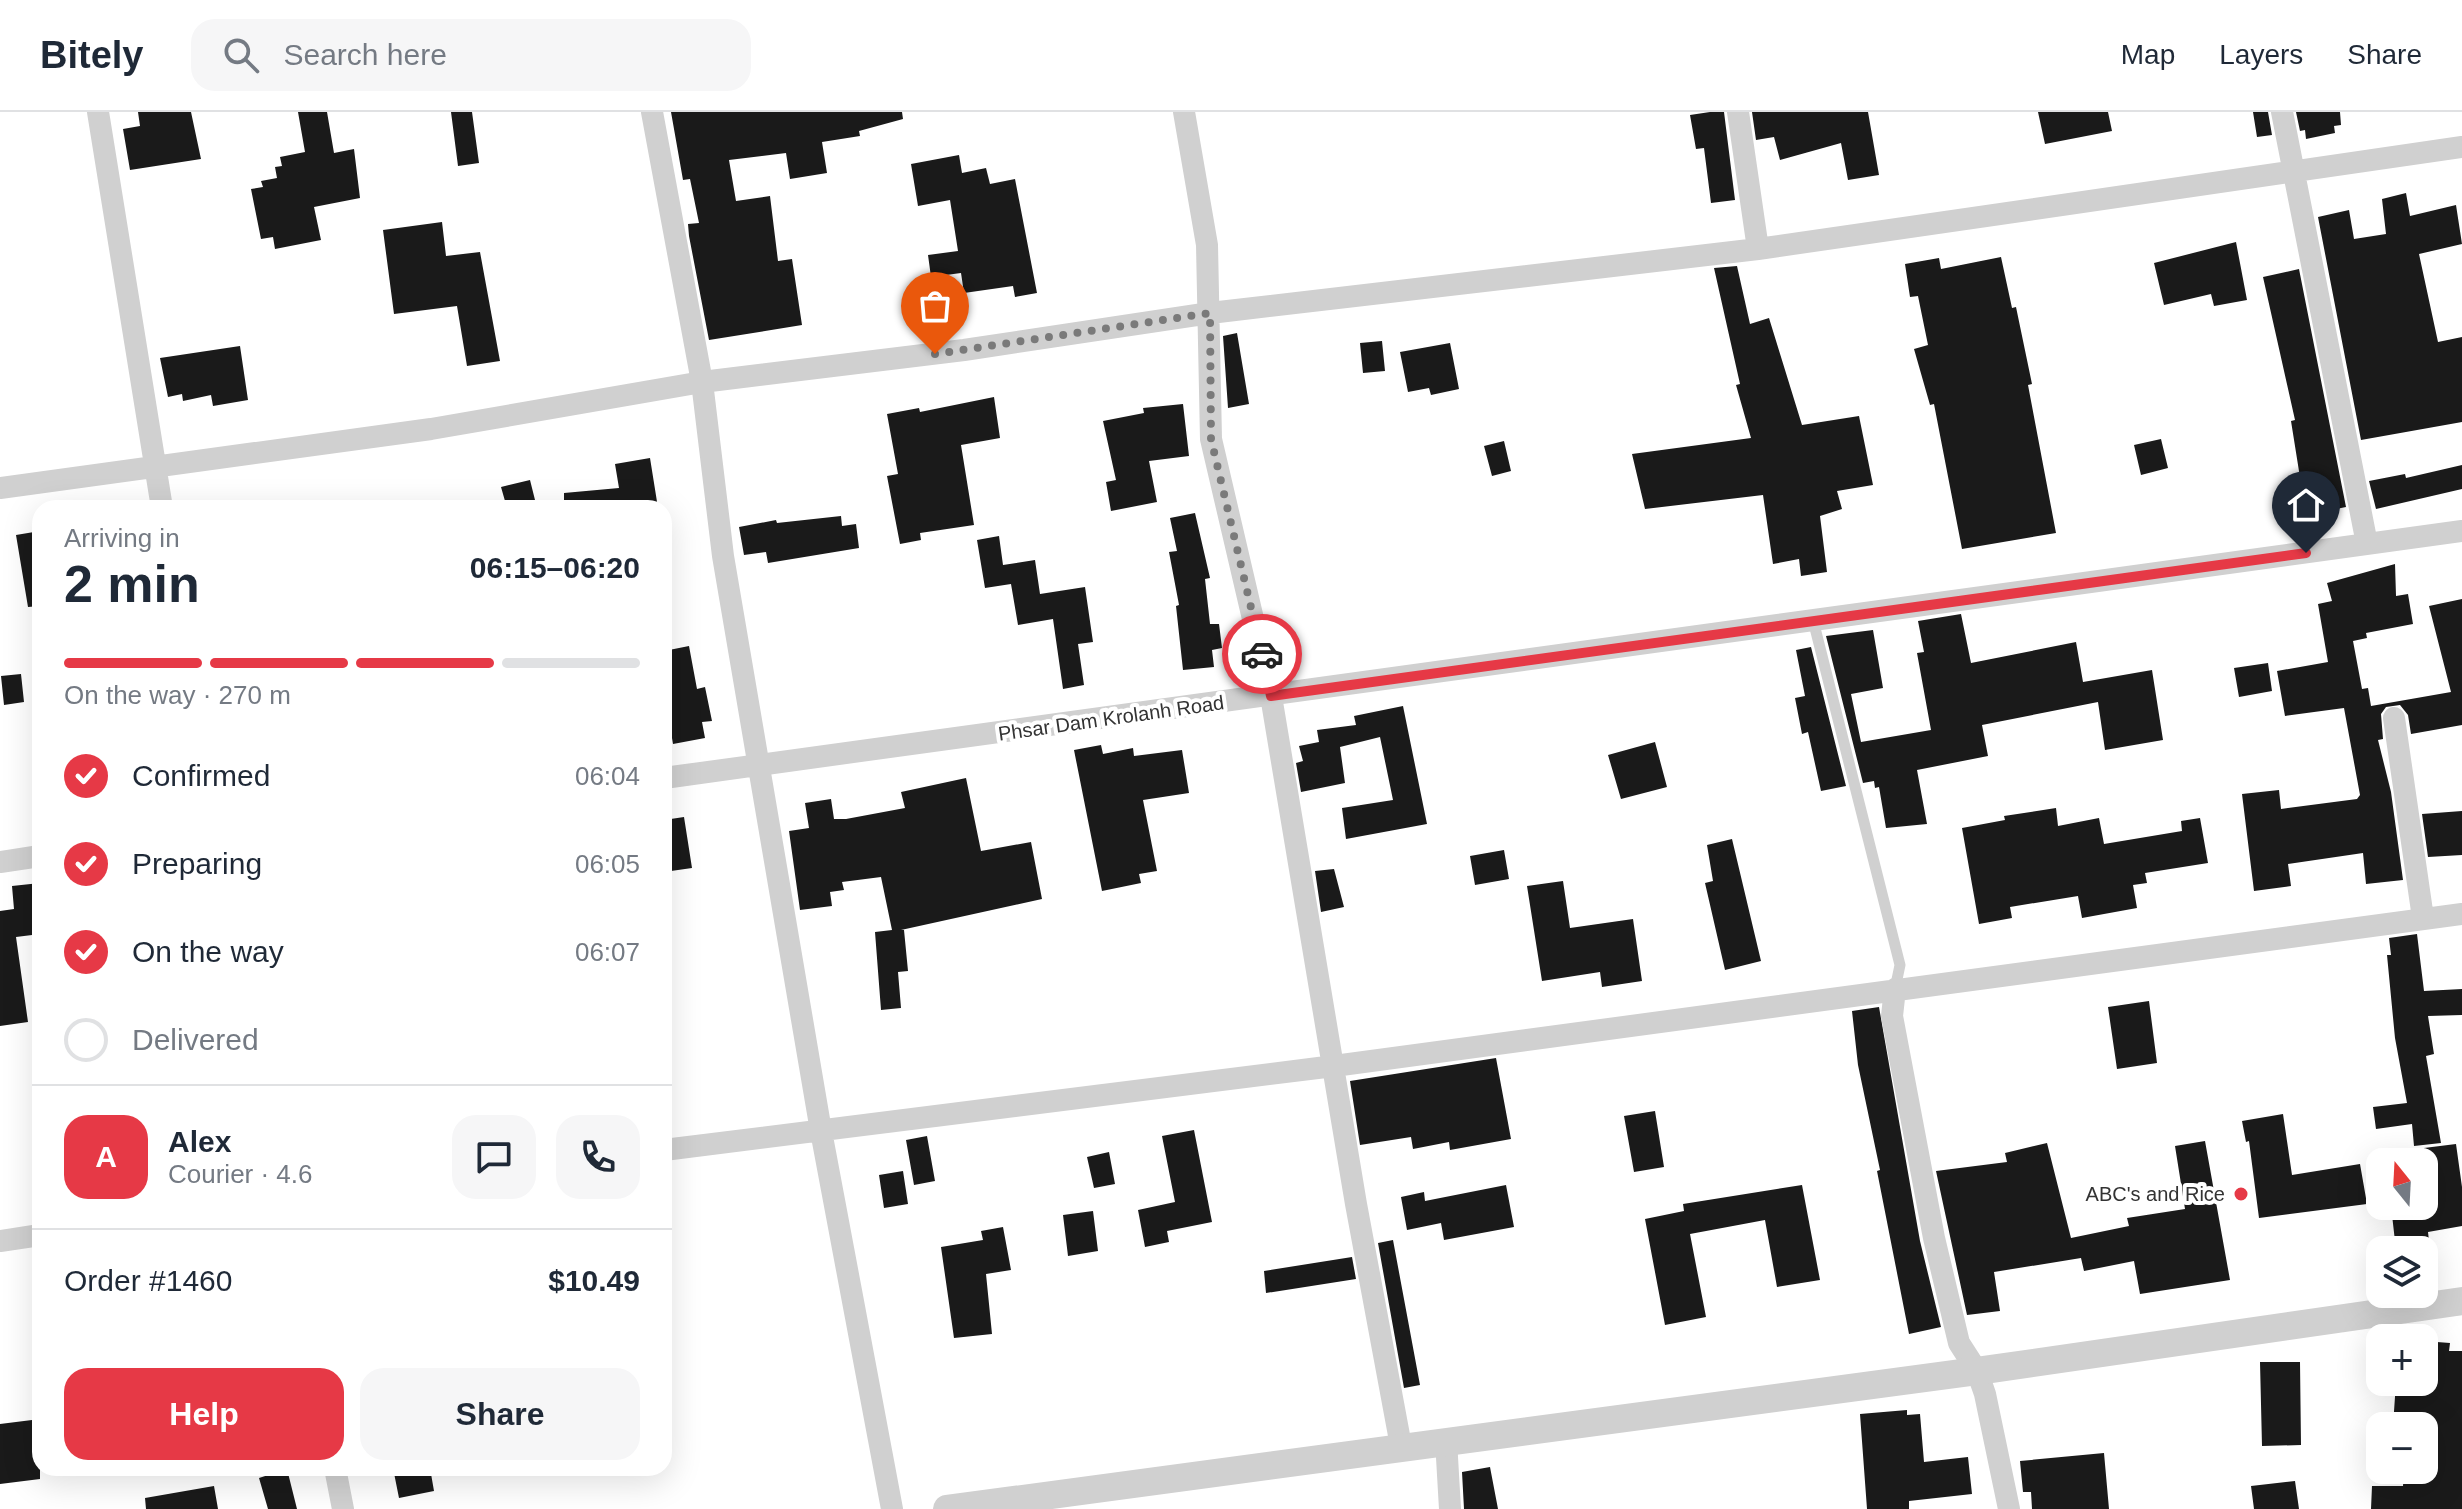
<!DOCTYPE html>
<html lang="en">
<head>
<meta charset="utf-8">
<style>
	:root { --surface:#fff; --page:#f6f6f7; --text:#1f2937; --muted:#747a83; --line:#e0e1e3; --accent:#e63946 }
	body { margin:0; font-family:Arial,sans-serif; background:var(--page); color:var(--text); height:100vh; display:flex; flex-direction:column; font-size:30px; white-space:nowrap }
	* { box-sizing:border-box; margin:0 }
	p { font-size:26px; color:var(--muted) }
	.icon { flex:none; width:44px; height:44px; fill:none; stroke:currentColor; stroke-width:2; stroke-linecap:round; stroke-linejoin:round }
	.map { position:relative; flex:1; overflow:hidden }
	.panel { position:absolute; left:32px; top:388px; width:640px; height:976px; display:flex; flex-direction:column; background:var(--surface); border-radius:24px; box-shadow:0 8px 32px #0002 }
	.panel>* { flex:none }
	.needle { width:52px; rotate:342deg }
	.controls { position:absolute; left:2366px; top:1036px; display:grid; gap:16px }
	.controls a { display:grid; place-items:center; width:72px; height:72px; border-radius:16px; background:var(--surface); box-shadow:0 8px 32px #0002; font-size:40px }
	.pin { position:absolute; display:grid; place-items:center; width:68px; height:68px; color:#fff; margin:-82px -34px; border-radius:50% 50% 50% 0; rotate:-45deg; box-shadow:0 0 8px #0007 }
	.pin .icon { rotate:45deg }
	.courier { position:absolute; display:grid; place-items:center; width:80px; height:80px; margin:-40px; border:6px solid #e63946; border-radius:50%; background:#fff; color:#222; box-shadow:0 2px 10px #0007 }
	.head em { font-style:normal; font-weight:600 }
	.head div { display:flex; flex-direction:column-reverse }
	.head { display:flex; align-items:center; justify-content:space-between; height:136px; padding:0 32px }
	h1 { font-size:52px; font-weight:600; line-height:60px }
	.bar { display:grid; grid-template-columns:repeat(4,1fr); gap:12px 8px; align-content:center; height:96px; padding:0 32px }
	.bar i { height:10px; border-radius:6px; background:var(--line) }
	.bar .active { background:var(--accent) }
	.bar p { grid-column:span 4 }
	.line { display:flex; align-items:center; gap:20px; padding:0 32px; border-top:2px solid var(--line) }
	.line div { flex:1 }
	.round { display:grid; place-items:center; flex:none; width:84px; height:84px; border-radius:24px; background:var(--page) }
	ol { padding:0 32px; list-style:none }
	li { display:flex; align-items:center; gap:24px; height:88px }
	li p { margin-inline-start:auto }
	li .icon { padding:8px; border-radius:50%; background:var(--accent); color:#fff; stroke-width:4 }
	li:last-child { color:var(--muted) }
	li i { width:44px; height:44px; border:4px solid var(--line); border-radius:50% }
	.primary-button { display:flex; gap:16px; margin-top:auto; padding:16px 32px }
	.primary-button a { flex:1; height:92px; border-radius:24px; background:var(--accent); color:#fff; font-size:32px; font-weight:600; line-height:92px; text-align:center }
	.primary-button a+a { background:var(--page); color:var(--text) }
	header { display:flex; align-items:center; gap:48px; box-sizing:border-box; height:112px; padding:0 40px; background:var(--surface); border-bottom:2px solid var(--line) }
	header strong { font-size:38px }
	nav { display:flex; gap:44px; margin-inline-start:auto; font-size:28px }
	.search { width:560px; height:72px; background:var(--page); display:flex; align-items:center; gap:20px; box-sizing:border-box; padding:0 28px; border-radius:24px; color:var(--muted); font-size:30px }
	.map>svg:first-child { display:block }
	.building { fill:#1a1a1a }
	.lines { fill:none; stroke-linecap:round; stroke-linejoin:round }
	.service { stroke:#d0d0d0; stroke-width:11 }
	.minor { stroke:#d0d0d0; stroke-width:22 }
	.tertiary { stroke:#d0d0d0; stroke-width:28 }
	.done { stroke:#7a7a7a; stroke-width:8; stroke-dasharray:0 14.4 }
	.route { stroke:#e63946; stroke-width:10 }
	.poi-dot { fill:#e63946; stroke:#fff; stroke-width:3 }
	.labels { text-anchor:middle; stroke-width:8; stroke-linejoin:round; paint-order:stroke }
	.street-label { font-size:20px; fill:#333; stroke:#fff }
	.poi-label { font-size:20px; fill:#333; stroke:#fff; text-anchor:end }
</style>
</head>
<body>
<header>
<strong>Bitely</strong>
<div class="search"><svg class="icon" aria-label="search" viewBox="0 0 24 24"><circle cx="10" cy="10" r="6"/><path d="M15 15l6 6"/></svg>Search here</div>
<nav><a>Map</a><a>Layers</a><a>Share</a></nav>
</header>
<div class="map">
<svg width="2462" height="1397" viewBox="0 0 2462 1397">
	<rect width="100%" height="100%" fill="#fff"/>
	<!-- building -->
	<path class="building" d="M 138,0 L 191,0 L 201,47 L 130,58 L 123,17 L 140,14 Z
		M 298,0 L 327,0 L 334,41 L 354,37 L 360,86 L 314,95 L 321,128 L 275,137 L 273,125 L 261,127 L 251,77 L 263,75 L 261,69 L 277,66 L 275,55 L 282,54 L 280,45 L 305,40 Z
		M 451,0 L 472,0 L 479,51 L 458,54 Z
		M 671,0 L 902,0 L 903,7 L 859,19 L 860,24 L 822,30 L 827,61 L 790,67 L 786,41 L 729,48 L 736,89 L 770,84 L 778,149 L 792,147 L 802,213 L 709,228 L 689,124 L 688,112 L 699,111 L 690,67 L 683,68 Z
		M 1710,0 L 1724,0 L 1735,88 L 1711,91 L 1704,36 L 1696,37 L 1690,3 Z
		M 1752,0 L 1868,0 L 1879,63 L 1848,68 L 1841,31 L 1780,48 L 1774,25 L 1756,28 Z
		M 2038,0 L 2108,0 L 2112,19 L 2045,32 Z
		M 2253,0 L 2268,0 L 2272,23 L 2257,25 Z
		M 2296,0 L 2340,0 L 2341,13 L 2334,14 L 2335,21 L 2306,27 L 2305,18 L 2300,19 Z
		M 959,43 L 962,61 L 986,56 L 990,72 L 1015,67 L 1037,181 L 1015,185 L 1013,174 L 964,181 L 961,161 L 931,165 L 928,143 L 958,139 L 950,88 L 918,94 L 911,52 Z
		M 2406,81 L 2410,104 L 2456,93 L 2462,132 L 2419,142 L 2438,230 L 2462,225 L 2462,310 L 2361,328 L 2318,105 L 2349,98 L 2354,127 L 2386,122 L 2382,87 Z
		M 442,110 L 446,144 L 480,140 L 500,249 L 467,254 L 457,194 L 394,202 L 383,118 Z
		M 2236,130 L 2247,188 L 2214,194 L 2211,182 L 2164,193 L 2154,151 Z
		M 2001,145 L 2012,196 L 2016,195 L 2032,272 L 2028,273 L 2056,421 L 1962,437 L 1934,292 L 1930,293 L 1914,237 L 1928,233 L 1918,184 L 1910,185 L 1905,152 L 1939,146 L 1941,157 Z
		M 1737,154 L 1750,212 L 1769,206 L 1802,313 L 1859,304 L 1873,373 L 1837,379 L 1842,397 L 1820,404 L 1827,460 L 1801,464 L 1799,447 L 1773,452 L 1763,383 L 1645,397 L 1632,342 L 1751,326 L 1736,273 L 1740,272 L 1714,156 Z
		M 2299,157 L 2346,395 L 2306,403 L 2291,309 L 2295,308 L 2263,165 Z
		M 1237,221 L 1249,292 L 1228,296 L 1223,224 Z
		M 1382,229 L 1385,259 L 1363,261 L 1360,231 Z
		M 1450,231 L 1459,277 L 1431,283 L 1429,276 L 1408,280 L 1400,240 Z
		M 240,234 L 248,288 L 213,294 L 211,283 L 183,289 L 182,282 L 168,285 L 160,246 Z
		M 994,285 L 1000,326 L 961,333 L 974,413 L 920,421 L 921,428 L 900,432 L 887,364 L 898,362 L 887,302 L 919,296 L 920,300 Z
		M 1183,292 L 1189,344 L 1149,349 L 1157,390 L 1111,399 L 1106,370 L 1116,368 L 1103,309 L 1144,301 L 1143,296 Z
		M 2161,327 L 2168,356 L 2141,363 L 2134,333 Z
		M 1504,329 L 1511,359 L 1492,364 L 1484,334 Z
		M 650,346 L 658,396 L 564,396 L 564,381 L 619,376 L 615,352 Z
		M 2462,353 L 2462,377 L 2376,397 L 2369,369 L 2405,362 L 2406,366 Z
		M 530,368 L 537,396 L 507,396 L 501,375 Z
		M 1195,401 L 1210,466 L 1205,467 L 1210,512 L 1219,512 L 1222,536 L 1212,538 L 1214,555 L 1183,558 L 1176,494 L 1179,493 L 1169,440 L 1177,439 L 1170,406 Z
		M 841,404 L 842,414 L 856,412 L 859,436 L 768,451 L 766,440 L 744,443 L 739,415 L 776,408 L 777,411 Z
		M 40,419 L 40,494 L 28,495 L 16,423 Z
		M 999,424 L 1003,453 L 1035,448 L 1040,482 L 1085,475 L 1093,530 L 1078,532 L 1084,573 L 1063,577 L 1053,507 L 1018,513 L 1011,472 L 985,476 L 977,428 Z
		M 2395,452 L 2396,484 L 2408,482 L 2413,512 L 2366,521 L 2367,526 L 2353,529 L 2362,577 L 2368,576 L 2371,594 L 2451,580 L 2429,494 L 2462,487 L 2462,613 L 2411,622 L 2408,603 L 2400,593 L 2386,595 L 2381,602 L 2383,627 L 2378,628 L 2391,680 L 2403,768 L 2366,772 L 2363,741 L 2288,752 L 2291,774 L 2254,779 L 2242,682 L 2279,678 L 2281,697 L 2357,687 L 2360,683 L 2344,596 L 2285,604 L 2277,559 L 2328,550 L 2318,492 L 2332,489 L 2327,471 Z
		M 1961,502 L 1971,551 L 2076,530 L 2083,570 L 2152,558 L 2163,628 L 2105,638 L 2098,590 L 1982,613 L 1988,644 L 1917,658 L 1927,712 L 1886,716 L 1879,675 L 1875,676 L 1874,669 L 1863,671 L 1826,524 L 1873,518 L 1883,576 L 1851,582 L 1861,630 L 1931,618 L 1917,541 L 1924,540 L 1918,509 Z
		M 689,534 L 697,577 L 705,575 L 712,609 L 702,610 L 705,626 L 673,632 L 670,614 L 664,615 L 664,539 Z
		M 1811,535 L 1846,674 L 1821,679 L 1808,620 L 1802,622 L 1795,586 L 1805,584 L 1796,538 Z
		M 2268,551 L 2272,579 L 2239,585 L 2234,556 Z
		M 21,562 L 24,590 L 4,593 L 1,564 Z
		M 1403,594 L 1427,712 L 1346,727 L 1342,696 L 1393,688 L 1380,625 L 1340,635 L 1345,671 L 1301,680 L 1296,651 L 1303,649 L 1299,634 L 1319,630 L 1317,618 L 1356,613 L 1354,604 Z
		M 1655,630 L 1667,675 L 1621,687 L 1608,643 Z
		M 1101,633 L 1103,642 L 1133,636 L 1134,644 L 1182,638 L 1189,681 L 1143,688 L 1157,759 L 1139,762 L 1141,771 L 1102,779 L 1074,638 Z
		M 966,666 L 981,739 L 1031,730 L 1042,787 L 901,818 L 904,818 L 908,859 L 898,860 L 901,896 L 881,898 L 875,820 L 892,818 L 881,765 L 842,770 L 844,778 L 830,780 L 832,794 L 800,798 L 789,719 L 809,716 L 805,691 L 831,687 L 834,707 L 846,707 L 905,696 L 901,680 Z
		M 2056,696 L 2058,714 L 2099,706 L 2104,732 L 2182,719 L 2181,709 L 2200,706 L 2208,751 L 2145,761 L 2147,771 L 2133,773 L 2137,796 L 2082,806 L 2078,784 L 2010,795 L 2012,806 L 1979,812 L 1962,716 L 2005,708 L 2004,704 Z
		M 2462,699 L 2462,743 L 2428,745 L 2422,702 Z
		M 684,705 L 692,756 L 664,760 L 664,708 Z
		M 1732,727 L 1761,849 L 1725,858 L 1705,771 L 1713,769 L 1707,733 Z
		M 1504,738 L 1509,767 L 1475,773 L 1470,744 Z
		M 1334,757 L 1344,795 L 1321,800 L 1315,759 Z
		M 1563,769 L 1570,816 L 1633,807 L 1642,869 L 1602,875 L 1600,860 L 1542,869 L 1527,774 Z
		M 40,771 L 40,822 L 16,825 L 28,910 L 0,914 L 0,799 L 14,797 L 12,774 Z
		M 2417,822 L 2424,879 L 2462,877 L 2462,903 L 2428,904 L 2434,942 L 2426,944 L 2441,1031 L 2414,1034 L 2412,1012 L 2376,1017 L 2373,995 L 2407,991 L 2395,926 L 2387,843 L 2391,843 L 2389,826 Z
		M 2149,889 L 2157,951 L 2117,957 L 2108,895 Z
		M 1879,895 L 1920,1129 L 1941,1215 L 1909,1222 L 1877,1059 L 1880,1058 L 1858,953 L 1852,899 Z
		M 1496,946 L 1511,1027 L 1450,1038 L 1449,1030 L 1413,1037 L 1411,1025 L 1360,1033 L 1350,969 Z
		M 1655,999 L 1664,1055 L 1634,1060 L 1624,1004 Z
		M 2283,1002 L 2292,1063 L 2360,1052 L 2367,1092 L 2259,1106 L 2249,1029 L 2246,1030 L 2242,1009 Z
		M 1194,1018 L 1212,1110 L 1167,1119 L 1169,1130 L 1145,1135 L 1138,1098 L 1175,1090 L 1162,1024 Z
		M 927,1024 L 935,1069 L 914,1073 L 906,1028 Z
		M 2205,1029 L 2230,1168 L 2140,1182 L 2134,1149 L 2084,1159 L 2081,1146 L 1994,1160 L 2000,1199 L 1967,1203 L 1936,1059 L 2007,1050 L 2005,1041 L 2047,1031 L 2071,1126 L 2129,1114 L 2127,1106 L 2185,1097 L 2175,1034 Z
		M 2456,1032 L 2462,1075 L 2462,1114 L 2428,1120 L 2430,1138 L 2396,1138 L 2391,1094 L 2428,1094 L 2424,1036 Z
		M 1109,1040 L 1115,1072 L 1094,1076 L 1087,1045 Z
		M 903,1059 L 908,1092 L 884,1096 L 879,1063 Z
		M 1506,1073 L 1514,1115 L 1444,1128 L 1441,1111 L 1407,1118 L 1401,1085 L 1424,1080 L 1425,1089 Z
		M 1802,1073 L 1820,1168 L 1777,1175 L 1765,1108 L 1690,1122 L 1706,1205 L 1665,1213 L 1645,1107 L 1684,1099 L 1683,1092 Z
		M 1093,1099 L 1098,1139 L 1068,1144 L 1063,1103 Z
		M 1003,1115 L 1011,1158 L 986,1162 L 992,1222 L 954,1226 L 941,1135 L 983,1128 L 981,1119 Z
		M 1393,1128 L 1420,1273 L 1404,1276 L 1378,1131 Z
		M 1352,1145 L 1356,1167 L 1266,1181 L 1264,1159 Z
		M 2424,1229 L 2450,1231 L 2449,1239 L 2462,1239 L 2462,1397 L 2371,1397 L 2372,1374 L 2403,1374 L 2404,1358 L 2424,1358 L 2424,1314 L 2393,1314 L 2396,1270 L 2424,1270 Z
		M 2260,1250 L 2300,1250 L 2301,1333 L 2262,1334 Z
		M 1907,1298 L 1907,1303 L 1920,1302 L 1924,1350 L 1968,1345 L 1972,1382 L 1909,1389 L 1909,1397 L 1867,1397 L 1860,1302 Z
		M 40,1307 L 40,1367 L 0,1372 L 0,1312 Z
		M 2104,1341 L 2109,1397 L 2032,1397 L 2031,1380 L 2023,1380 L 2020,1349 Z
		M 1490,1355 L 1498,1397 L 1464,1397 L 1462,1360 Z
		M 393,1356 L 430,1356 L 434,1379 L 399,1386 Z
		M 287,1357 L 297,1397 L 268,1397 L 259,1366 Z
		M 2295,1369 L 2299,1397 L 2254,1397 L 2251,1374 Z
		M 214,1374 L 218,1397 L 146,1397 L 145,1386 Z"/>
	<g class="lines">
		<!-- service -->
		<path class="service" d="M 1813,508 L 1900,853 L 1895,877"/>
		<!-- minor -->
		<path class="minor" d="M 98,0 L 162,396
			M 652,0 L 702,270 L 723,444 L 821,1019 L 892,1397
			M 1184,0 L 1207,133 L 1211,327 L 1271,584 L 1356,1092 L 1401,1334
			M 1738,0 L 1758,137
			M 2282,0 L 2367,432
			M 0,376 L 431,317 L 702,270 L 964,238 L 1210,201 L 1758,137 L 2462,35
			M 2394,606 L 2423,806
			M 664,666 L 2462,419
			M 0,750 L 40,744
			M 1895,877 L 1892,904 L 1934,1126 L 1959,1231 L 1977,1259 L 1985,1282 L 2009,1397
			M 664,1038 L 1334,954 L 2462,802
			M 0,1129 L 40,1123
			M 1446,1328 L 1450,1397
			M 335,1356 L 343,1397"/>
		<!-- tertiary -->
		<path class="tertiary" d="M 947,1397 L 1977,1259 L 2462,1189"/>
	</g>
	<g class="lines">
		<!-- done -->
		<path class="done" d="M 935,242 L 1210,201 L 1211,327 L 1262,542"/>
		<!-- route -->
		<path class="route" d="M 1262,542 L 1271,584 L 2306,441"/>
	</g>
	<!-- markers -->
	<circle class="poi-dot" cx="2241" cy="1082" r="8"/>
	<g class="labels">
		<!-- street labels -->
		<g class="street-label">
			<text transform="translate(1111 606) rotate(-8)" y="7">Phsar Dam Krolanh Road</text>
		</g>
		<!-- poi labels -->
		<g class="poi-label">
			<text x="2225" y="1089">ABC's and Rice</text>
		</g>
	</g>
</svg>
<div class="controls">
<a><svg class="needle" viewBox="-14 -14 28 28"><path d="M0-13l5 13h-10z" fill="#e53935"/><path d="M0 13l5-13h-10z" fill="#747a83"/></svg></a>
<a><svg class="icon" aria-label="layers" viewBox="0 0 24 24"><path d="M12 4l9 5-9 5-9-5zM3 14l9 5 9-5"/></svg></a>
<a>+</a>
<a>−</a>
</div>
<div class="pin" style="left:935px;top:242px;background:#ea580c"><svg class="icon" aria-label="bag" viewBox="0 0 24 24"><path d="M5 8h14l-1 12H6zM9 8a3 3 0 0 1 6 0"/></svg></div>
<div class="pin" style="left:2306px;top:441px;background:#1f2937"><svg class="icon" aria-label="home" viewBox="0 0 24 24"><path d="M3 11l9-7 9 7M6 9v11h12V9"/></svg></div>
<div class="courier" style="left:1262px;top:542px"><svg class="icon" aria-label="car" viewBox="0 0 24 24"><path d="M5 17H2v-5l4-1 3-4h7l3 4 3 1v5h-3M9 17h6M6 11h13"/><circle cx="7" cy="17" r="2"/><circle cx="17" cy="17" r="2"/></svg></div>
<section class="panel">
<div class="head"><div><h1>2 min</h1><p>Arriving in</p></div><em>06:15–06:20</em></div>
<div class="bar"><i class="active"></i><i class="active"></i><i class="active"></i><i></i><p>On the way · 270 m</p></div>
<ol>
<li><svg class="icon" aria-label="check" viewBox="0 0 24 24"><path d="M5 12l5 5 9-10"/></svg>Confirmed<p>06:04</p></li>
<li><svg class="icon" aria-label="check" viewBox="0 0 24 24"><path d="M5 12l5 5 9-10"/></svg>Preparing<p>06:05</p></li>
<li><svg class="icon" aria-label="check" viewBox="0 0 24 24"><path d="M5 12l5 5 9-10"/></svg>On the way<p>06:07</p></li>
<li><i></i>Delivered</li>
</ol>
<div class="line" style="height:144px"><b class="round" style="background:var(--accent);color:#fff">A</b><div><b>Alex</b><p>Courier · 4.6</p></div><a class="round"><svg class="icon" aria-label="chat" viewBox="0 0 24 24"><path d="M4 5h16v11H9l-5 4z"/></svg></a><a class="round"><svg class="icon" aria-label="phone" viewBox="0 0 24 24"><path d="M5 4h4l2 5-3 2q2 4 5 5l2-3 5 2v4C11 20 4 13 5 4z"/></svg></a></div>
<div class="line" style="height:104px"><div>Order #1460</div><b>$10.49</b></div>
<div class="primary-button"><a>Help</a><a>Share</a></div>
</section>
</div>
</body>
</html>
